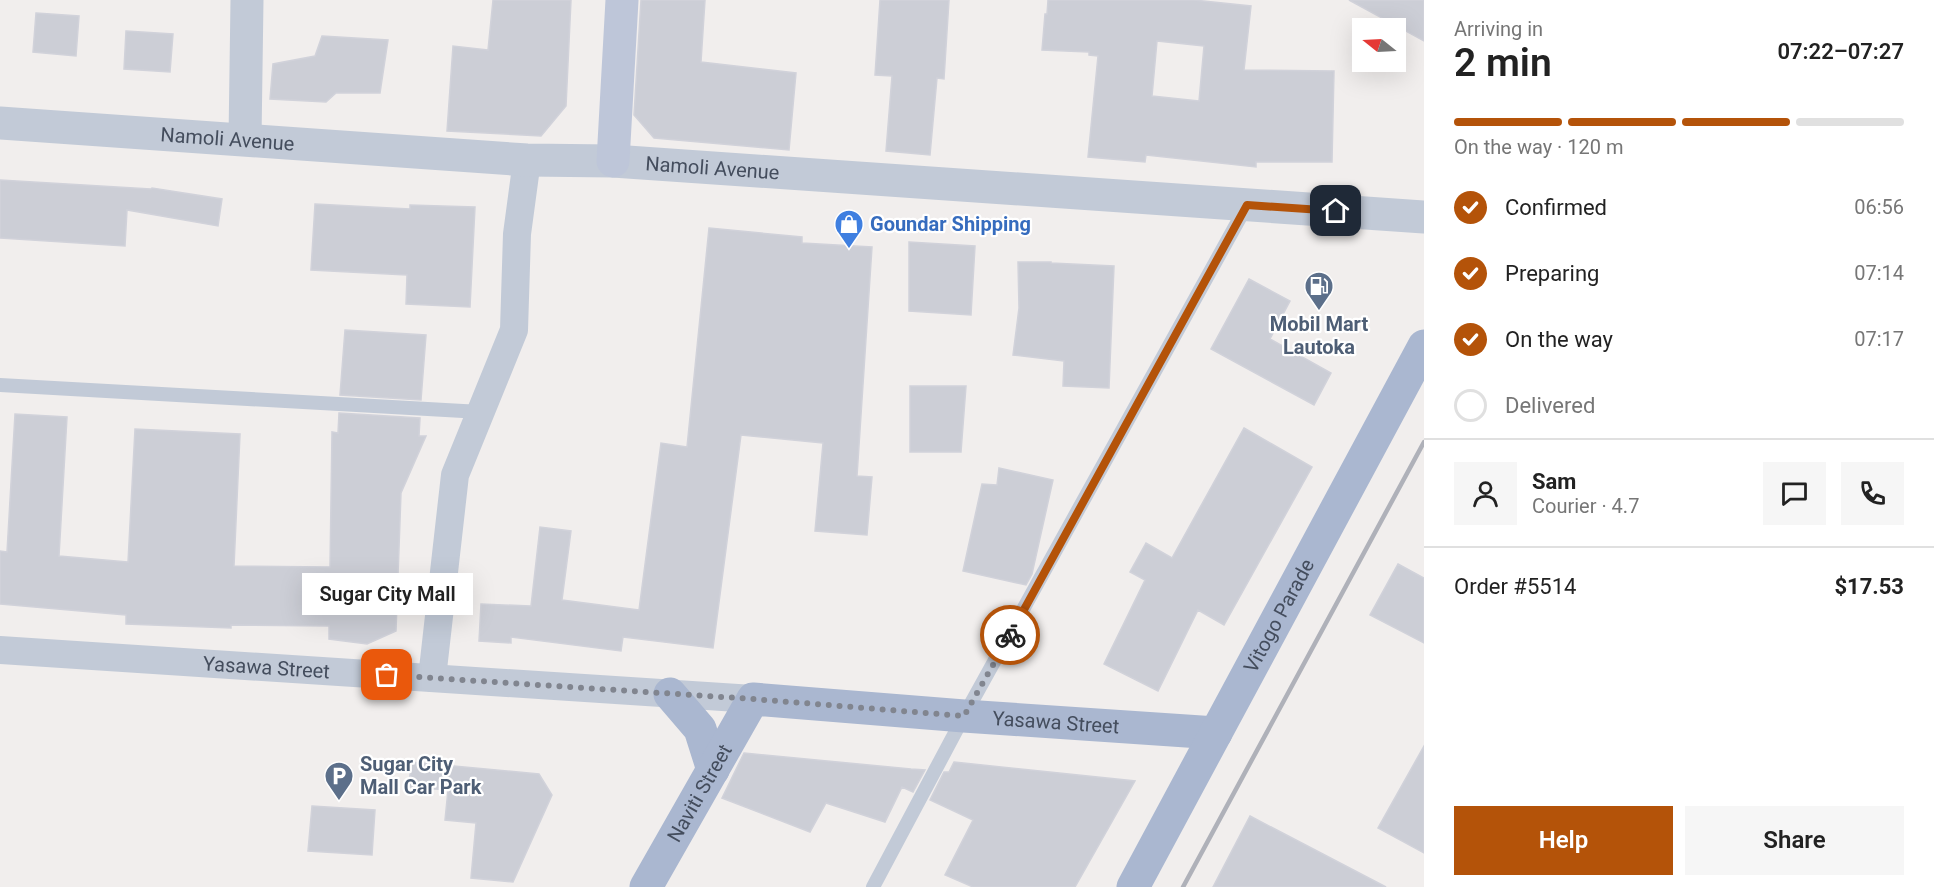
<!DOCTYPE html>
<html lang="en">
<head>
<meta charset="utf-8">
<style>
	:root { --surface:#fff; --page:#f6f6f6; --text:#222; --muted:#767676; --line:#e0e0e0; --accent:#b45309 }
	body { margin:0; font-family:Roboto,sans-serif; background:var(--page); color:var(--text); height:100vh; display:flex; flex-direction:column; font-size:22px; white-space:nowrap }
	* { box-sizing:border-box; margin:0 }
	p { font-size:20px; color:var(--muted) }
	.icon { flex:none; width:33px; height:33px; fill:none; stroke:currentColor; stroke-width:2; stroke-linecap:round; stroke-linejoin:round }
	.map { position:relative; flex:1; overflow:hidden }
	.panel { display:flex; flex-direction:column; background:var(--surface); width:510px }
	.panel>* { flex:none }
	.needle { width:39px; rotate:288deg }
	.buttons { position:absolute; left:1352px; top:18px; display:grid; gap:12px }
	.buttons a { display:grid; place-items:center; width:54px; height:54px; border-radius:0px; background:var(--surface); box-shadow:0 6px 24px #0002; font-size:30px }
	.pin { position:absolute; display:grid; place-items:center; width:51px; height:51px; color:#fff; margin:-26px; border-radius:12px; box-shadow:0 3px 9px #0006 }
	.courier { position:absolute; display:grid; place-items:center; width:60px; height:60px; margin:-30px; border:4px solid #b45309; border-radius:50%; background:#fff; color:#222; box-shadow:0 2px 8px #0007 }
	.bubble { position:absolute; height:42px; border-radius:0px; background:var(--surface); box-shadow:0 6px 24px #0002; font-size:20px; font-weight:600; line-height:42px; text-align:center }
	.headline em { font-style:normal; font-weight:600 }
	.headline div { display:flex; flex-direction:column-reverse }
	.headline { display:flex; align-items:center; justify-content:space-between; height:102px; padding:0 30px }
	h1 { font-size:39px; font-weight:600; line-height:45px }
	.bar { display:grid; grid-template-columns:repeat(4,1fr); gap:9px 6px; align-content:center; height:72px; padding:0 30px }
	.bar i { height:8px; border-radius:4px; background:var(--line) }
	.bar .active { background:var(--accent) }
	.bar p { grid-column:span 4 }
	.line { display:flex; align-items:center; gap:15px; padding:0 30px; border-top:2px solid var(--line) }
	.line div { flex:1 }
	.round { display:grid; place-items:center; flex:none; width:63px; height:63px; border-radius:0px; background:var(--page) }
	ol { padding:0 30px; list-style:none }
	li { display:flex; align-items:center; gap:18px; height:66px }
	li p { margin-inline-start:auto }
	li .icon { padding:6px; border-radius:50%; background:var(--accent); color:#fff; stroke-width:4 }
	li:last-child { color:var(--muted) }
	li i { width:33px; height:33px; border:3px solid var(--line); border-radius:50% }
	.primary-button { display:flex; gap:12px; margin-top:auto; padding:12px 30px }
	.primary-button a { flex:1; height:69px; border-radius:0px; background:var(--accent); color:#fff; font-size:24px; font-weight:600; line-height:69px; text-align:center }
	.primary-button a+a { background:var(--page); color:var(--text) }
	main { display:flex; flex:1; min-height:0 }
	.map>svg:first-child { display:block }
	.building { fill:#ccced6; stroke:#d1d2da; stroke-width:1.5; fill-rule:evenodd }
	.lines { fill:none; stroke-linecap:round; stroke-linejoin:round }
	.service { stroke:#c2cad7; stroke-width:14 }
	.minor { stroke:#c2cad7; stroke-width:28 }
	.tertiary { stroke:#c2cad7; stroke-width:33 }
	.secondary { stroke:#bec6d9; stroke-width:33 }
	.primary { stroke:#aab7d0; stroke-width:33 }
	.rail { stroke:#afb1b9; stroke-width:4.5 }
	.done { stroke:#81858f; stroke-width:6; stroke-dasharray:0 10.8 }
	.route { stroke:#b45309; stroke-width:8 }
	.labels { text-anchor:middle; stroke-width:4.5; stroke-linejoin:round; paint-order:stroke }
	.street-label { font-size:20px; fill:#444d5d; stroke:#fff }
	.shop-label { font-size:20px; font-weight:bold; fill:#366cbe; stroke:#fff; text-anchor:start }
	.service-label { font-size:20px; font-weight:bold; fill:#4e5e75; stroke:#fff }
</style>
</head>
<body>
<main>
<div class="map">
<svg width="1424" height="887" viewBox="0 0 1424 887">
	<rect width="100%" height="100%" fill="#f1eeed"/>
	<!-- building -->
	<path class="building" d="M 493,0 L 571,0 L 566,106 L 541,136 L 447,131 L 453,46 L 488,50 Z
		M 641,0 L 705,0 L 701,62 L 796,73 L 789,150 L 654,138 L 634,115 Z
		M 880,0 L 949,0 L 944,79 L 937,78 L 930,155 L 886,151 L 892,76 L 875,75 Z
		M 1048,0 L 1194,0 L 1251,6 L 1244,70 L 1334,71 L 1332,162 L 1256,162 L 1256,167 L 1146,155 L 1145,162 L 1088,157 L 1098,56 L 1089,55 L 1089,52 L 1042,50 L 1045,14 L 1047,14 ZM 1157,41 L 1204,46 L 1199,101 L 1152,96 Z
		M 1349,0 L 1424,0 L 1424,41 Z
		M 36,13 L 79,16 L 76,56 L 33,52 Z
		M 126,31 L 173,34 L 170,72 L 124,69 Z
		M 322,36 L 388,40 L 380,93 L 336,93 L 326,102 L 270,99 L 273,64 L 315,56 Z
		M 0,180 L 151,189 L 152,188 L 222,199 L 218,226 L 127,210 L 125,246 L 0,238 Z
		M 315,204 L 410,209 L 410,205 L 475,207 L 470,307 L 406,304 L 407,275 L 311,270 Z
		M 709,228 L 802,237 L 802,243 L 872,247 L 857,476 L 872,477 L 867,535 L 815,531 L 823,443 L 741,435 L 713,648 L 623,637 L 621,651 L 511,637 L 511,643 L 479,641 L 481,604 L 531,606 L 540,527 L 571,531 L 562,600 L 639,610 L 661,443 L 687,447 Z
		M 909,242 L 975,246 L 971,315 L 909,311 Z
		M 1018,262 L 1051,262 L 1051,263 L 1114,266 L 1109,388 L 1063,386 L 1064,361 L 1013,355 L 1019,308 Z
		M 1249,279 L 1290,301 L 1270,339 L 1331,373 L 1314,405 L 1211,349 Z
		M 345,330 L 426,335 L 421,400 L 340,395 Z
		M 910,386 L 966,386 L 961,452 L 910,452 Z
		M 339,413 L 420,418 L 419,436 L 426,436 L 401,493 L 396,631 L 367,644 L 329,639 L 329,626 L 231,625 L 231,628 L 126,624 L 126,615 L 0,604 L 0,551 L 7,552 L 15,414 L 67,417 L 59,556 L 128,562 L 135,429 L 240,434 L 234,566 L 330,567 L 332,432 L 338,433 Z
		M 1244,428 L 1312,467 L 1224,625 L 1198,610 L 1158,691 L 1104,664 L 1145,580 L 1130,572 L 1146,543 L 1172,558 Z
		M 999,468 L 1053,480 L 1032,574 L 1026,585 L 963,571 L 982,484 L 997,485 Z
		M 1398,564 L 1424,578 L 1424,643 L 1370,615 Z
		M 1424,746 L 1424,853 L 1378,828 Z
		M 744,753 L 911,769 L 925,770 L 913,792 L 902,787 L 885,822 L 826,803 L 810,832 L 722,798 Z
		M 411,762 L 539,774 L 552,795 L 513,882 L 471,878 L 476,823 L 445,820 L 448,790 L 409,787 Z
		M 954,762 L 1135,781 L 1075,887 L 973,887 L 945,875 L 973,820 L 930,800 L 944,772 L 949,772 Z
		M 312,806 L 375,810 L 372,855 L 308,851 Z
		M 1250,816 L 1386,887 L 1213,887 Z"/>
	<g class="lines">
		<!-- service -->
		<path class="service" d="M 0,385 L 481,412
			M 873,887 L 964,716 L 1247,205"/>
		<!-- minor -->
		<g class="minor">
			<path id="s1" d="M 0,650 L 753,699"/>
			<path d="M 432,678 L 455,475 L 514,330 L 517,234 L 527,160"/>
		</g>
		<!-- tertiary -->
		<g class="tertiary">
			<path id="s2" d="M 0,123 L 527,160 L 613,161 L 1424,217"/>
			<path d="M 245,139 L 247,0"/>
		</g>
		<!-- secondary -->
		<path class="secondary" d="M 613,161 L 622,0"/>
		<!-- primary -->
		<g class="primary">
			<path d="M 670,694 L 700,729 L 713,770"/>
			<path id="s3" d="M 646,887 L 753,699 L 964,716 L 1216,733"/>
			<path id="s4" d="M 1133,887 L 1424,346"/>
		</g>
		<!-- rail -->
		<path class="rail" d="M 1183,887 L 1424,442"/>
	</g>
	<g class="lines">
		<!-- done -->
		<path class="done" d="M 387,675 L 753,699 L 964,716 L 1010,635"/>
		<!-- route -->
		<path class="route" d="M 1010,635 L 1247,205 L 1336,211"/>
	</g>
	<!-- icons -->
	<defs>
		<g id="shop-pin" transform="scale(1.5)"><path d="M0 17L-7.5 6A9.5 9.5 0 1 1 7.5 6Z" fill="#3f7fe0" stroke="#fff"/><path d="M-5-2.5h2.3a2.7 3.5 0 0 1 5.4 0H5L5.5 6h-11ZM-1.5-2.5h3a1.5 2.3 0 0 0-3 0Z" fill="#fff"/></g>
		<g id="fuel-pin" transform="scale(1.5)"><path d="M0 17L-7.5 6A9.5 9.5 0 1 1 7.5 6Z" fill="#5c6f8a" stroke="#fff"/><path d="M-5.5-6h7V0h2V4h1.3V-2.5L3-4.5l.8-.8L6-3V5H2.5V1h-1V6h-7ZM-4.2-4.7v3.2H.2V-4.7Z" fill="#fff"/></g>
		<g id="parking-pin" transform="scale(1.5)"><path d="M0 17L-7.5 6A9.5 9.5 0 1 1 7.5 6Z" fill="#5c6f8a" stroke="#fff"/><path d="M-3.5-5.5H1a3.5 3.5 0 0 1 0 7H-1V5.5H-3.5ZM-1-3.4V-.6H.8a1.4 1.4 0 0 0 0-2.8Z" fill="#fff"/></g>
	</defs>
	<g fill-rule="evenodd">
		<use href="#shop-pin" x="849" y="224"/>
		<use href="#fuel-pin" x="1319" y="286"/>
		<use href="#parking-pin" x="339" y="776"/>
	</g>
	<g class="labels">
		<!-- street labels -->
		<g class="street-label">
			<text dy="7" stroke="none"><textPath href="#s2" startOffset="228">Namoli Avenue</textPath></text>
			<text dy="7" stroke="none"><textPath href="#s2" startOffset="714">Namoli Avenue</textPath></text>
			<text dy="7" stroke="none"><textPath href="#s4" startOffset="308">Vitogo Parade</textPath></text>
			<text dy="7" stroke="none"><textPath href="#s1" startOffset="267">Yasawa Street</textPath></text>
			<text dy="7" stroke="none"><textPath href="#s3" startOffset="520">Yasawa Street</textPath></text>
			<text dy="7" stroke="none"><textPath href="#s3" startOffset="108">Naviti Street</textPath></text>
		</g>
		<!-- shop labels -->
		<g class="shop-label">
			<text x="870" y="231">Goundar Shipping</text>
		</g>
		<!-- service labels -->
		<g class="service-label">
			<text x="1319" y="331">Mobil Mart<tspan x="1319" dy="23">Lautoka</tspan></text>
			<text x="360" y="771" text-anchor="start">Sugar City<tspan x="360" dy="23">Mall Car Park</tspan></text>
		</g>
	</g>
</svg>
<div class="buttons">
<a><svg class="needle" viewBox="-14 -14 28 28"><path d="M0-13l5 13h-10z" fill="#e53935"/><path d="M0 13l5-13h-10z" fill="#767676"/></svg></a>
</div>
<div class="pin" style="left:387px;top:675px;background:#ea580c"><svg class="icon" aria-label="bag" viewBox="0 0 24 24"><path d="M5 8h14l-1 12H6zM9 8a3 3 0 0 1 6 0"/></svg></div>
<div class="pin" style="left:1336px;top:211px;background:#1f2937"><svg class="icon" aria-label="home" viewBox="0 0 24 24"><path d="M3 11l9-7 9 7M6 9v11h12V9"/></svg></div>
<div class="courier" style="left:1010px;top:635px"><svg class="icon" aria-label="bike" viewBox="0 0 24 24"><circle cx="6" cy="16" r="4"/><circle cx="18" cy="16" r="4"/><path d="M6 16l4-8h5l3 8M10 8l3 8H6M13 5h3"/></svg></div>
<div class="bubble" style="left:302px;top:573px;width:171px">Sugar City Mall</div>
</div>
<section class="panel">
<div class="headline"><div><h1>2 min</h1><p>Arriving in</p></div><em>07:22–07:27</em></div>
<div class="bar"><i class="active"></i><i class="active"></i><i class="active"></i><i></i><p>On the way · 120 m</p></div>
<ol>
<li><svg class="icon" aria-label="check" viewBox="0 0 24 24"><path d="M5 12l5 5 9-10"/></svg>Confirmed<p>06:56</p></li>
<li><svg class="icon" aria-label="check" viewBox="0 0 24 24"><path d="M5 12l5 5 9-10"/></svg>Preparing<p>07:14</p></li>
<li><svg class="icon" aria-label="check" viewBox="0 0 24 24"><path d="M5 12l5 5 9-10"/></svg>On the way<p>07:17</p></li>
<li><i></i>Delivered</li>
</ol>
<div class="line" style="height:108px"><a class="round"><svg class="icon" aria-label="person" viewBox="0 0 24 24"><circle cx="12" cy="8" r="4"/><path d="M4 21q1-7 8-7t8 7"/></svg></a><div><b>Sam</b><p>Courier · 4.7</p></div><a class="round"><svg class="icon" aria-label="chat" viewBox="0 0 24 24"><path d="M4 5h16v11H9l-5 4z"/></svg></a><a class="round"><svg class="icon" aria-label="phone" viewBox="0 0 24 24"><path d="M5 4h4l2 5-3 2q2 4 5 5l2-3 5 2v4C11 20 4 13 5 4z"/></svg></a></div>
<div class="line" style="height:78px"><div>Order #5514</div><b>$17.53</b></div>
<div class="primary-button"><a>Help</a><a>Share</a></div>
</section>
</main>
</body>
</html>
